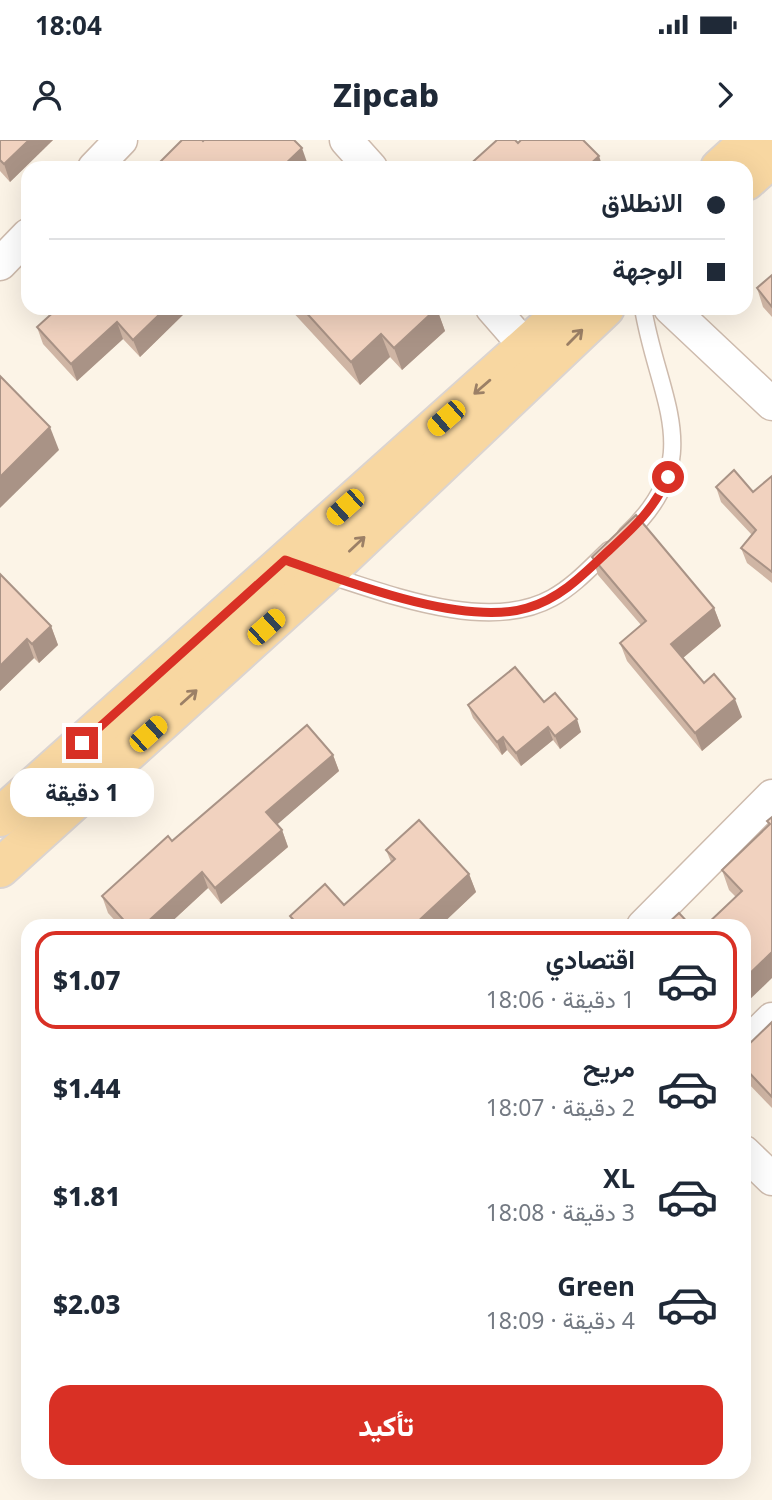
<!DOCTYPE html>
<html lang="ar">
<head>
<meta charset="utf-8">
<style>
  :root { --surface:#fff; --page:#f2f2f3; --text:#1f2937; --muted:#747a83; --line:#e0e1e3; --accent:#d93025 }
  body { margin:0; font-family:"Noto Sans",Vazirmatn,sans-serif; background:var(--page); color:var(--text); direction:rtl; height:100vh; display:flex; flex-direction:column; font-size:26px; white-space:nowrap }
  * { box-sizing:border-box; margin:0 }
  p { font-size:23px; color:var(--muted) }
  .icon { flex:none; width:38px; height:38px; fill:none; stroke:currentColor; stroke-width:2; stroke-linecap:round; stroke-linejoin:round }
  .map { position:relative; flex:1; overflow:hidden; direction:ltr }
  .side { position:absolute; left:21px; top:779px; width:730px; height:560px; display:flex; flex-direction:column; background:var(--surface); border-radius:21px; box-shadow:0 7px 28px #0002; direction:rtl }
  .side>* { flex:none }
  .hud { position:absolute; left:21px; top:21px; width:732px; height:154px; border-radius:21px; box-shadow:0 7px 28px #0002; direction:rtl; display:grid; align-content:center; height:154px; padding:0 28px; background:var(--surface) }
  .end { position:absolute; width:32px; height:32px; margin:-16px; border:9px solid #d93025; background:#fff; box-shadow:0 0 0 4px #fff }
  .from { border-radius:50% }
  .bubble { position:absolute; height:49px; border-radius:21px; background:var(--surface); box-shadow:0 7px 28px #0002; font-size:23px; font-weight:800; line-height:49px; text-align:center; direction:rtl }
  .car { position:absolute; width:21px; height:42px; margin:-21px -10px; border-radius:9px; box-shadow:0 0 5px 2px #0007; background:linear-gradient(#f5c518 24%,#345 0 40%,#f5c518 0 76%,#345 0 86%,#f5c518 0) }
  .hud b { display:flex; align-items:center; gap:24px; height:66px; font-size:26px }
  .hud b+b { border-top:2px solid var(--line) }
  .hud i { width:18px; height:18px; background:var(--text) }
  ul { padding:12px 0 0; list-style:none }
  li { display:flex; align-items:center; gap:21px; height:98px; margin:0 14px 10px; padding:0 14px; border:4px solid transparent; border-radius:21px }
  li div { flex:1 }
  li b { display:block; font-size:26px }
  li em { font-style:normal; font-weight:800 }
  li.on { border-color:var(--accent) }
  li>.icon { width:63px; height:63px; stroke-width:1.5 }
  .primary-button { display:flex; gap:14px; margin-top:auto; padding:14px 28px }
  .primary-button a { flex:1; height:80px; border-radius:21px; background:var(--accent); color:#fff; font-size:28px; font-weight:800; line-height:80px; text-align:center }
  .status { display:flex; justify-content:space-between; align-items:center; height:49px; padding:0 35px; background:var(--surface); direction:ltr }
  .status svg { height:19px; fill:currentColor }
  header { display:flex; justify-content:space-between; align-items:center; height:91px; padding:0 28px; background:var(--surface); font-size:32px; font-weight:800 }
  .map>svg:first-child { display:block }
</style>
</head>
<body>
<div class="status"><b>18:04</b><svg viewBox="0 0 49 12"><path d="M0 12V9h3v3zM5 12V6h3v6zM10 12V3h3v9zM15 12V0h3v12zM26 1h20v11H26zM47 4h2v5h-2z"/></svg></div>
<header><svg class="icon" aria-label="forward" viewBox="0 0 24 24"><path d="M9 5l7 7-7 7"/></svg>Zipcab<svg class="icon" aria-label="person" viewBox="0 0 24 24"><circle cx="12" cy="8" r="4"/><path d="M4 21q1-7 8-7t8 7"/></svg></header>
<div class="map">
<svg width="772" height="1360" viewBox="0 0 772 1360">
  <rect width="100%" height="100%" fill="#fcf4e7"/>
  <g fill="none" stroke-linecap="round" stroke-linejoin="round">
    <g stroke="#cebbad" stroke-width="19">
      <g id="service">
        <path d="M626 395C709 318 658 260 643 168"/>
        <path d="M328 435C391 455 489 493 552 458 574 446 591 427 609 410"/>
      </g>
    </g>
    <g stroke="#cebbad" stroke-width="35">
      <g id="minor">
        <path d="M346 0 371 28"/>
        <path d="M94 28 121 0"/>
        <path d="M0 124 28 95"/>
        <path d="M492 168 526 207 544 222"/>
        <path d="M670 168 772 264"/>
        <path d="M643 786 772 656"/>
        <path d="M744 907 772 879"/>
        <path d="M744 1012 772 1039"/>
      </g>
    </g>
    <g stroke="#dbd4d0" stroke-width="42">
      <g id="primary">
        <path d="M720 28 751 0"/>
        <path d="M746 41 772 18"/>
        <path d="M0 677 564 172"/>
        <path d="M0 728 325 434 605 168"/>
      </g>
    </g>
    <use href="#service" stroke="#fff" stroke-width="16"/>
    <use href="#minor" stroke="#fff" stroke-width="32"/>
    <use href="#primary" stroke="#f8d7a1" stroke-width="38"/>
  </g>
  <g fill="#cfb5a4">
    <path d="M0 0H53L10 42 0 31Z"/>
    <path d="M772 135V177L763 167 757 148Z"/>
    <path d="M190 168 140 217 123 199 77 241 43 204 37 187Z"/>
    <path d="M289 168H438L437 169 445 191 402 230 390 217 360 245Z"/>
    <path d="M772 336V443L747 423 741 408 752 395 721 362 716 347 753 352Z"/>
    <path d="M592 417 714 468 721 486 683 518 704 543 742 577 702 611 627 521 620 503 641 485 598 435Z"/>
    <path d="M0 434 51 486 58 505 39 523 34 518 0 551Z"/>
    <path d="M544 562 581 592 560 609 553 600 521 626 507 610 502 615 473 578 468 565Z"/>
    <path d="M333 615 339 631 277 684 282 690 288 707 221 764 208 748 167 786H120L108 773 102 756 172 701Z"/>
    <path d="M772 677V838L736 757 729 750 722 730 769 685 767 681Z"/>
    <path d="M386 710 469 734 476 752 440 786H293L290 776 344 765 391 722Z"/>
    <path d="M772 882V968L744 939V927Z"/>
  </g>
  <g fill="#a99386">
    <path d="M29 0H53L10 42 4 24Z"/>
    <path d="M302 8 308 25 305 28H281Z"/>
    <path d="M599 16 603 28H586Z"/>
    <path d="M166 168H190L140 217 133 200Z"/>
    <path d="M428 168H438L437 169 445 191 402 230 394 208Z"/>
    <path d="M117 182 123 199 77 241 71 224Z"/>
    <path d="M381 194 390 217 360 245 351 222Z"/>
    <path d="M50 287 59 310 0 368V337Z"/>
    <path d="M714 468 721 486 678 522 671 504Z"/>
    <path d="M51 486 58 505 39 523 32 504Z"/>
    <path d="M27 499 34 518 0 551V526Z"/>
    <path d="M735 559 742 577 702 611 695 593Z"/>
    <path d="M577 579 581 592 560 609 555 596Z"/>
    <path d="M548 587 553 600 521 626 516 613Z"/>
    <path d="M503 597 507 610 502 615 497 602Z"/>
    <path d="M333 615 339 631 272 689 266 672Z"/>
    <path d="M282 690 288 707 221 764 215 748Z"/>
    <path d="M202 732 208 748 167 786H143Z"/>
    <path d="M469 734 476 752 440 786H413Z"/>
    <path d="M772 812V838L744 865V839Z"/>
  </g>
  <g fill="#f1d2bf" stroke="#a99386" stroke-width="2">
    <path d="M0 0H29L4 24 0 20Z"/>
    <path d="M182 0H202L203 1 204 0H294L302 8 281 28H154Z"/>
    <path d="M497 0H515L518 3 521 0H583L599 16 586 28H466Z"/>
    <path d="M772 135V167L757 148Z"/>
    <path d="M58 168H166L133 200 117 182 71 224 37 187Z"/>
    <path d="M302 168H437L394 208 381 194 351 222Z"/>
    <path d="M0 236 50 287 0 337Z"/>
    <path d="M734 330 753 352 772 336V432L741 408 756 390 716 347Z"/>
    <path d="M636 375 714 468 671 504 704 543 714 534 735 559 695 593 620 503 646 481 592 417Z"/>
    <path d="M0 434 51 486 32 504 27 499 0 526Z"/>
    <path d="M515 527 544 562 555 553 577 579 555 596 548 587 516 613 503 597 497 602 468 565Z"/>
    <path d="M307 585 333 615 266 672 282 690 215 748 202 732 143 786H129L102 756 168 696 172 701Z"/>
    <path d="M772 677V812L744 839V786H705L742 751 722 730 770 684 767 681Z"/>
    <path d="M419 680 469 734 413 786H299L290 776 325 744 344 765 395 719 386 710Z"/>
    <path d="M679 773 691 786H665Z"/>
    <path d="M772 882V957L744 927V909Z"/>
  </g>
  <defs><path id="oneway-shaft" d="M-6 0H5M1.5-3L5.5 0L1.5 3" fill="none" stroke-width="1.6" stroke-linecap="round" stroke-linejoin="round" transform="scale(1.75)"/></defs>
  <g stroke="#9c8066">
    <use href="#oneway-shaft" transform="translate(575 197) rotate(-45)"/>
    <use href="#oneway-shaft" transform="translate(482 247) rotate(139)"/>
    <use href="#oneway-shaft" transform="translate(357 404) rotate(-43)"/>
    <use href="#oneway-shaft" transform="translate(189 557) rotate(-42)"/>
  </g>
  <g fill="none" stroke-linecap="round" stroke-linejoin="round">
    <path stroke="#d93025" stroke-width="9" d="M82 603 285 420C347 442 464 487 527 468 559 459 582 436 605 414 631 390 654 370 668 337"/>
  </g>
</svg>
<i class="end from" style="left:668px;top:337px"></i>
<i class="end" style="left:82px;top:603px"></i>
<div class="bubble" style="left:10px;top:628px;width:144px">1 دقيقة</div>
<i class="car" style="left:446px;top:278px;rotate:229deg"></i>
<i class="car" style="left:345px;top:367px;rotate:228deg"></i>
<i class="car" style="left:266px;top:487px;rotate:48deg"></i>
<i class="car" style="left:148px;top:594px;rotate:48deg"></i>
<div class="hud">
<b><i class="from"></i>الانطلاق</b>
<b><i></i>الوجهة</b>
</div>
<section class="side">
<ul>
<li class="on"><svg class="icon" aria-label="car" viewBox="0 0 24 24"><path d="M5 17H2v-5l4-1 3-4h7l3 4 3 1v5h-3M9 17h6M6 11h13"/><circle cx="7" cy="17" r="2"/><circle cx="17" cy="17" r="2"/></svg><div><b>اقتصادي</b><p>1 دقيقة · 18:06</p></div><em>$1.07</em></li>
<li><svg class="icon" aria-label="car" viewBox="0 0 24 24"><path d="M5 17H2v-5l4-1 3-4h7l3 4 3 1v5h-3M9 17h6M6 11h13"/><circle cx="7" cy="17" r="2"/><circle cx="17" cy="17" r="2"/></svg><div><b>مريح</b><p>2 دقيقة · 18:07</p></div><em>$1.44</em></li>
<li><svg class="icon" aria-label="car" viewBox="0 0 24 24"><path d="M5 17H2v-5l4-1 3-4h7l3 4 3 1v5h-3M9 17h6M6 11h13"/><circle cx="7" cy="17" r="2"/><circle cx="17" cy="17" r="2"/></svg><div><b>XL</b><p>3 دقيقة · 18:08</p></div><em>$1.81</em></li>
<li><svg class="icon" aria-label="car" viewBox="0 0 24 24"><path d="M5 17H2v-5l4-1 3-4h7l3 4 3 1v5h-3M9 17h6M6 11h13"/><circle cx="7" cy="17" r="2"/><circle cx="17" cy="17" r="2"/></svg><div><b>Green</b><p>4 دقيقة · 18:09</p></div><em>$2.03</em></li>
</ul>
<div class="primary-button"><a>تأكيد</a></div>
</section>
</div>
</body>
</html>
